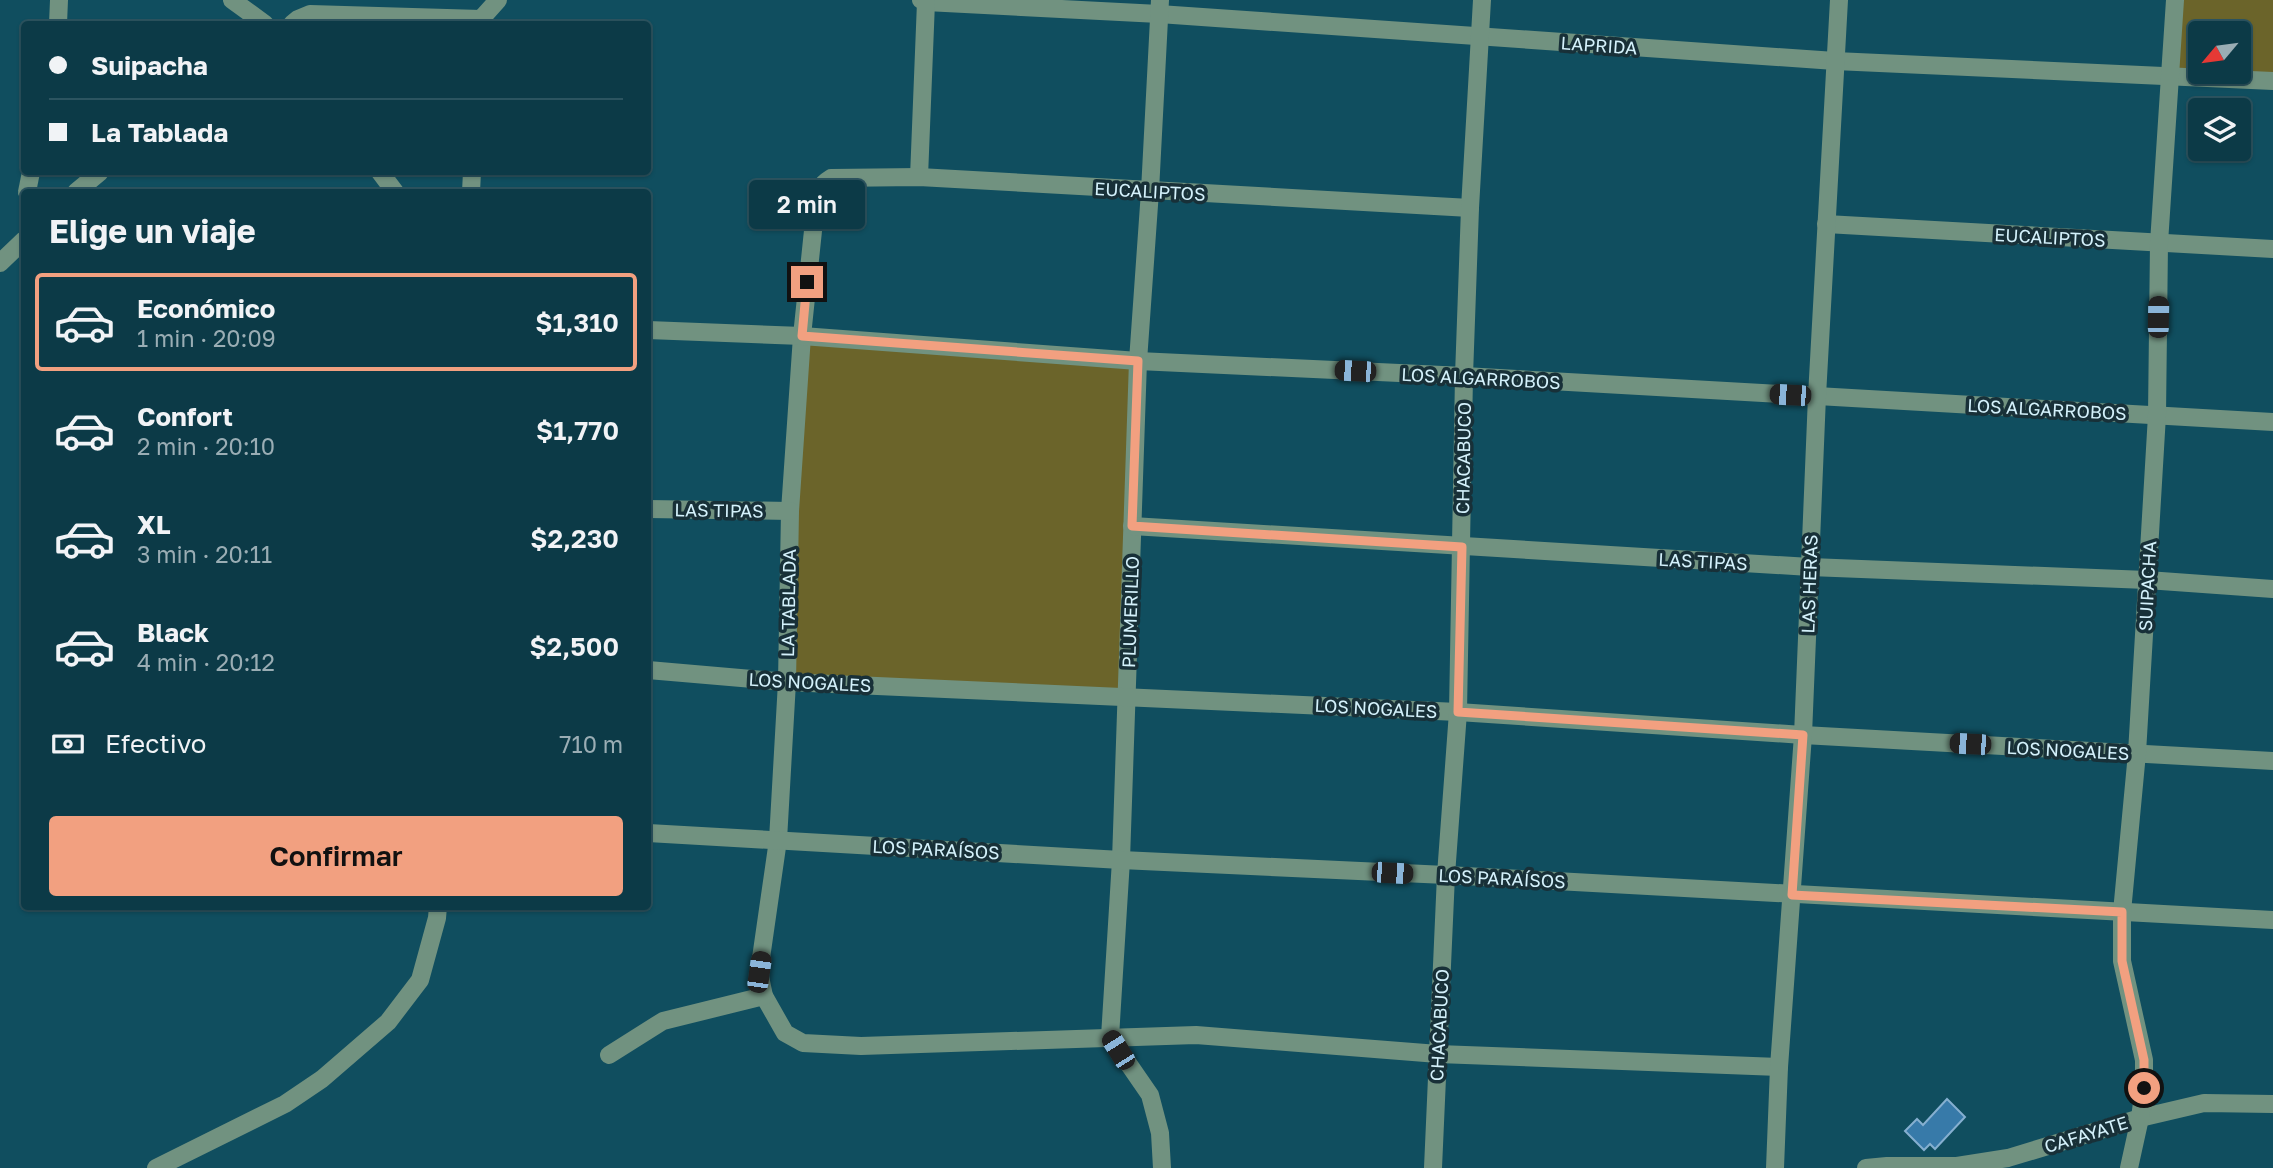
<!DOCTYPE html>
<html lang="es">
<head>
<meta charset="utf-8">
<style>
  :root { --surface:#0c3a47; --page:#1a4552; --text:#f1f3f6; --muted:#9aadb4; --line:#2c5460; --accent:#f2a080 }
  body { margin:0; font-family:"Golos Text",sans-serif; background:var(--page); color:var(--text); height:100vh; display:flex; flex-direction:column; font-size:26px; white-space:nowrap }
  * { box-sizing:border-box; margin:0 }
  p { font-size:23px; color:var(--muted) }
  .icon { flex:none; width:38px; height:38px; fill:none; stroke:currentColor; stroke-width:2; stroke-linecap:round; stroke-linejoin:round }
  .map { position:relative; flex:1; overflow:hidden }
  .details { position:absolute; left:21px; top:189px; width:630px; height:721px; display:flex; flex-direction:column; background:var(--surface); border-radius:7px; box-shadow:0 2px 5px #0004,0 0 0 2px var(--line) }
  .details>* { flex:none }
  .top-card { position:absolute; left:21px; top:21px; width:630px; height:154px; border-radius:7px; box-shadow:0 2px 5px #0004,0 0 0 2px var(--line); display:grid; align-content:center; height:154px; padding:0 28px; background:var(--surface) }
  .needle { width:46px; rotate:241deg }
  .buttons { position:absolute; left:2188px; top:21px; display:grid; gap:14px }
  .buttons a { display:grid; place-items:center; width:63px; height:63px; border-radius:7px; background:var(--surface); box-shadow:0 2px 5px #0004,0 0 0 2px var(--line); font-size:35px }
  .end { position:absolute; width:32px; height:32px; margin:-16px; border:9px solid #f2a080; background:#111; box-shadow:0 0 0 4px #111 }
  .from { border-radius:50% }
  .bubble { position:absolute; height:49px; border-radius:7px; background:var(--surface); box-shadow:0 2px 5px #0004,0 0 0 2px var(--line); font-size:23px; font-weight:600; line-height:49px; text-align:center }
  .car { position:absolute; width:21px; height:42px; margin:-21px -10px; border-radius:9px; box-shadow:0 0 5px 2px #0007; background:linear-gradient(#222 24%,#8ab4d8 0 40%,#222 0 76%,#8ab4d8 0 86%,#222 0) }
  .top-card b { display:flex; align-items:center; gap:24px; height:66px; font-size:26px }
  .top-card b+b { border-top:2px solid var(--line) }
  .top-card i { width:18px; height:18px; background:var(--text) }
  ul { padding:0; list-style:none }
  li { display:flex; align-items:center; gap:21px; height:98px; margin:0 14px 10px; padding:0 14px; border:4px solid transparent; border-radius:7px }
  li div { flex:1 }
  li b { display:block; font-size:26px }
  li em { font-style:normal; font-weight:600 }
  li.current { border-color:var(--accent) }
  li>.icon { width:63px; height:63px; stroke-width:1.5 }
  h2 { padding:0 28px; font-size:32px; line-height:84px }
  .pay { display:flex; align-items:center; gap:18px; height:77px; padding:0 28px; font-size:26px }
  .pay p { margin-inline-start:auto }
  .button { display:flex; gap:14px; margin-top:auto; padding:14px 28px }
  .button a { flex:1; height:80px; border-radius:7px; background:var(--accent); color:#111; font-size:28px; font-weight:600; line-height:80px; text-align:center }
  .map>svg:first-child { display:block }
</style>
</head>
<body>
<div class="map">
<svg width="2273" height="1168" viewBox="0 0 2273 1168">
  <rect width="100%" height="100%" fill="#104e5f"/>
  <g fill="#6b642a" fill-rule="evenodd">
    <path d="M2175 0H2273V81L2170 76ZM2200 33H2238V72H2200Z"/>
    <path d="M802 336 1138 361 1128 698 787 682Z"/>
  </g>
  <path fill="#377aa9" stroke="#85afd0" stroke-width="2" d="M1947 1099 1965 1117 1935 1149 1930 1144 1924 1150 1905 1131 1917 1119 1923 1125Z"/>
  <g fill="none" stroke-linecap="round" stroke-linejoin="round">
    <g stroke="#719280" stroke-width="18">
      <path d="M232 0 265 24"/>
      <path d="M921 0 926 2 1159 14 1835 61 2273 81"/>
      <path d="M1160 0 1150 191 1138 361 1121 860 1110 1037 1150 1095 1160 1133 1162 1168"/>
      <path d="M58 24 59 0"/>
      <path d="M292 24 298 19 310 14 481 19 498 0"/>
      <path d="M380 172 395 192"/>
      <path d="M919 177 926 2"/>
      <path d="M27 192 31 172"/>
      <path d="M76 192 100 172"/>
      <path d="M471 192 472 172"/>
      <path d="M1470 208 919 177 831 178C820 185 818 190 816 202L802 336 790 511 787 682 778 840 759 972 764 996 785 1033 803 1043 861 1046 1196 1035 1438 1054 1779 1067"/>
      <path d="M1826 224 2273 249"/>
      <path d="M0 263 24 240"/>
      <path d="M648 330 802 336 1138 361 1464 376 2273 422"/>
      <path d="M648 509 790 511"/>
      <path d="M1132 526 1810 567 2147 580 2273 589"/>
      <path d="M648 670 787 682 1458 712 1803 735 2273 761"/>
      <path d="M648 833 1121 860 1446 875 2273 920"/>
      <path d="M609 1055 663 1021 764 996"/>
      <path d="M156 1168 285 1104 322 1079 388 1022 420 980 437 918 438 906"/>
      <path d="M1433 1168 1446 875 1458 712 1464 376 1470 208 1482 0"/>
      <path d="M1775 1168 1779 1067 1803 735 1817 396 1839 0"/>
      <path d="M1866 1168 1887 1166H1957L2008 1158 2140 1118 2204 1103 2273 1104"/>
      <path d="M2129 1168 2140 1118 2144 1088V1060L2122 961V912L2137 753 2157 415 2159 243 2175 0"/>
    </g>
  </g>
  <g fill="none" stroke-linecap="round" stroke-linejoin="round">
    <path stroke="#f2a080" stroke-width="9" d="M807 282 802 336 1138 361 1132 526 1462 547 1458 712 1803 735 1792 895 2122 912V961L2144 1060V1088"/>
  </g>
  <g text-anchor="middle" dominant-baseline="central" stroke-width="7" stroke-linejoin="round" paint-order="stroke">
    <g font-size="18" fill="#d4f1fb" stroke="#183038">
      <text transform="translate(1599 45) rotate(4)">LAPRIDA</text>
      <text transform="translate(1150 191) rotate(3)">EUCALIPTOS</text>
      <text transform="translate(2050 237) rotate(3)">EUCALIPTOS</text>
      <text transform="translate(1481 378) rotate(3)">LOS ALGARROBOS</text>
      <text transform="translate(2047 409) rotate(3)">LOS ALGARROBOS</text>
      <text transform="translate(1463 458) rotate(-89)">CHACABUCO</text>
      <text transform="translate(719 510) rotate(1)">LAS TIPAS</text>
      <text transform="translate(1703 561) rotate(3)">LAS TIPAS</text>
      <text transform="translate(1809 584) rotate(-88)">LAS HERAS</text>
      <text transform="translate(2147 586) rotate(-87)">SUIPACHA</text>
      <text transform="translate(788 603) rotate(-89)">LA TABLADA</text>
      <text transform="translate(1130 612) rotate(-88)">PLUMERILLO</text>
      <text transform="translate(810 682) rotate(3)">LOS NOGALES</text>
      <text transform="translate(1376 708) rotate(3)">LOS NOGALES</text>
      <text transform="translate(2068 750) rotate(3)">LOS NOGALES</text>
      <text transform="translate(936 849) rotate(3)">LOS PARAÍSOS</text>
      <text transform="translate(1502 878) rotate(3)">LOS PARAÍSOS</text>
      <text transform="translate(1439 1025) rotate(-87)">CHACABUCO</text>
      <text transform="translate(2086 1134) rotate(-17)">CAFAYATE</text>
    </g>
  </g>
</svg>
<div class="buttons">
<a><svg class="needle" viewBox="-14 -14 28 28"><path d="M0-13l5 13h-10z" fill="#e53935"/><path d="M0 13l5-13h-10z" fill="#9aadb4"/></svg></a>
<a><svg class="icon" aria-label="layers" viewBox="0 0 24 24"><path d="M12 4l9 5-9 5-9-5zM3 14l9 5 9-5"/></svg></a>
</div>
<i class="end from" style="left:2144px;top:1088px"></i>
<i class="end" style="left:807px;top:282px"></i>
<div class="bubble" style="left:749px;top:180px;width:116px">2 min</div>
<i class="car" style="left:2158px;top:317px;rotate:1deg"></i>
<i class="car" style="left:1355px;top:371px;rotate:273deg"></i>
<i class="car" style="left:1790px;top:395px;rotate:273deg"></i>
<i class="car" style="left:1970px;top:744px;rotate:273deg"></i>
<i class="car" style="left:1392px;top:873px;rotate:93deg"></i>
<i class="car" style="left:759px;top:972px;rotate:8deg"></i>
<i class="car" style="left:1118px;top:1050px;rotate:328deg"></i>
<div class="top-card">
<b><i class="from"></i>Suipacha</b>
<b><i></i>La Tablada</b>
</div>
<section class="details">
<h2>Elige un viaje</h2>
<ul>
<li class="current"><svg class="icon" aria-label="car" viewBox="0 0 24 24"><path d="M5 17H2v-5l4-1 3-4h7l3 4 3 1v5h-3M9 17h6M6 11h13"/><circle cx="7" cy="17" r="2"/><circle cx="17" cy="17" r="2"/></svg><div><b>Económico</b><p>1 min · 20:09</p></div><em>$1,310</em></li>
<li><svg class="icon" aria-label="car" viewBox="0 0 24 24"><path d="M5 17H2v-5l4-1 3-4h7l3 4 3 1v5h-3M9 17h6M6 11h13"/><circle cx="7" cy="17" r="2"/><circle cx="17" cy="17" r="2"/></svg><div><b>Confort</b><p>2 min · 20:10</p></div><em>$1,770</em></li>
<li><svg class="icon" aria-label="car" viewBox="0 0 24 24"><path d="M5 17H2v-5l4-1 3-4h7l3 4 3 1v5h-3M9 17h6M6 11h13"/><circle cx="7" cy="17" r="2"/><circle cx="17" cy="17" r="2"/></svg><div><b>XL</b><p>3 min · 20:11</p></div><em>$2,230</em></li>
<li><svg class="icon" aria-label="car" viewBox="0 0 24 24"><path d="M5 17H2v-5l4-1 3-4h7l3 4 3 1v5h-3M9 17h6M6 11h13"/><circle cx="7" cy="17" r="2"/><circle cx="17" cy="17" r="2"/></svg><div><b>Black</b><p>4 min · 20:12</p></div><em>$2,500</em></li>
</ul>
<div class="pay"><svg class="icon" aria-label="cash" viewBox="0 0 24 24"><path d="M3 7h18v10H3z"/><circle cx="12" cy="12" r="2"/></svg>Efectivo<p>710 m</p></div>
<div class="button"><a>Confirmar</a></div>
</section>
</div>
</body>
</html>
